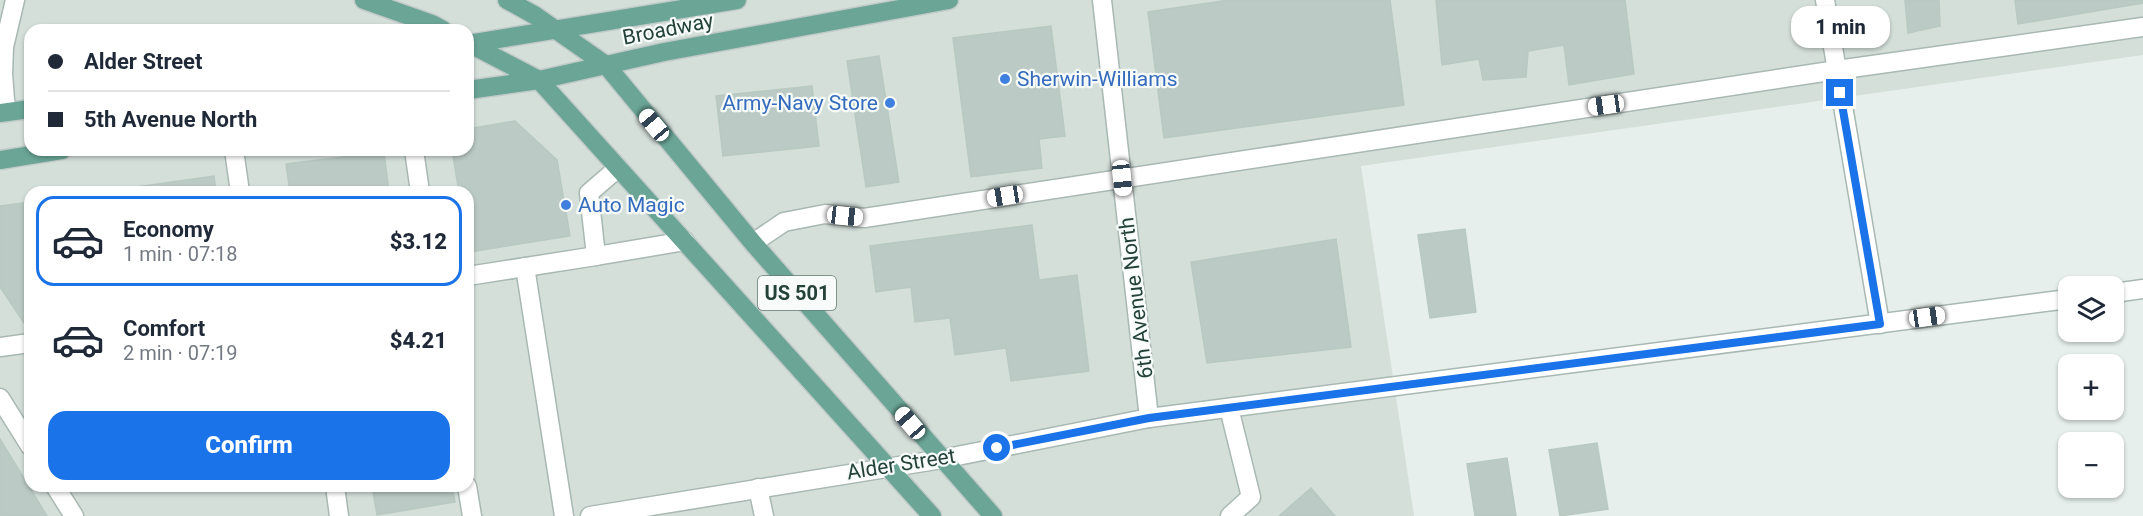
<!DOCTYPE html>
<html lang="en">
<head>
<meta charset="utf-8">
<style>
  :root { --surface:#fff; --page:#f6f6f7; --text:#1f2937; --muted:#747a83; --line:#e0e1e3; --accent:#1a73e8 }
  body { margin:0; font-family:Roboto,sans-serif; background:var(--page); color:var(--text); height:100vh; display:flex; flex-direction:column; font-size:22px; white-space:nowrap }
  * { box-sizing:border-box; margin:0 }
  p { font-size:20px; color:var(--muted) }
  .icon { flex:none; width:33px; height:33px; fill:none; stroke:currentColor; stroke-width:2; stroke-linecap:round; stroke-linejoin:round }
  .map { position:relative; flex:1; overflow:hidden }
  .details { position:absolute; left:24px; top:186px; width:450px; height:306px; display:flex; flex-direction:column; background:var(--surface); border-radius:18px; box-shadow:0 2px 4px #0004 }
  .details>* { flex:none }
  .top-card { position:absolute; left:24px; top:24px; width:450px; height:132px; border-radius:18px; box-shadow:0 2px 4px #0004; display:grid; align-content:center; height:132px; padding:0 24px; background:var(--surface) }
  .fabs { position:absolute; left:2058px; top:276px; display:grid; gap:12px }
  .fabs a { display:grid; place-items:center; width:66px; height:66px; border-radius:12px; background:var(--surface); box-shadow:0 2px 4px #0004; font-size:30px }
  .end { position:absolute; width:27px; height:27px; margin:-14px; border:8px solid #1a73e8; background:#fff; box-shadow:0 0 0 3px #fff }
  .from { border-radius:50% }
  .bubble { position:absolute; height:42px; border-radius:18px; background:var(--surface); box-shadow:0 2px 4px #0004; font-size:20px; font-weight:800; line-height:42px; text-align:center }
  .car { position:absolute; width:18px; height:36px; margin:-18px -9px; border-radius:8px; box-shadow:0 0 4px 2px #0007; background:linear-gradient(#fff 24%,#345 0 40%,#fff 0 76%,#345 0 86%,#fff 0) }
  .top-card b { display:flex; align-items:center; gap:21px; height:57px; font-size:22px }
  .top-card b+b { border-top:2px solid var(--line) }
  .top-card i { width:15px; height:15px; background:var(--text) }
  ul { padding:10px 0 0; list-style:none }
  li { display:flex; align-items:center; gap:18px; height:90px; margin:0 12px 9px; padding:0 12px; border:3px solid transparent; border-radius:18px }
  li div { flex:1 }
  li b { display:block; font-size:22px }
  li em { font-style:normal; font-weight:800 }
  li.active { border-color:var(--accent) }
  li>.icon { width:54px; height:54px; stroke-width:1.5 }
  .cta { display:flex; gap:12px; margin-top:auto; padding:12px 24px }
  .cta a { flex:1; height:69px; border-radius:18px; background:var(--accent); color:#fff; font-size:24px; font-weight:800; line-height:69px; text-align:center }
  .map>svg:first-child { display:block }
</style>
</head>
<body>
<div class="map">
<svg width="2143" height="516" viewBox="0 0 2143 516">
  <rect width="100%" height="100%" fill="#e6efeb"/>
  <path fill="#d4dfda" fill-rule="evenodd" d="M0 0H2143V55L1361 166 1414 516H0ZM30 30H468V150H30ZM30 192H468V486H30Z"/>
  <g fill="#bbcac4" stroke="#b8c9c2" stroke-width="1.5">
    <path d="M1229 0H1390L1404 105 1164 138 1148 12Z"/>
    <path d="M1436 0H1625L1634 74 1569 85 1564 45 1528 51 1526 77 1483 80 1479 59 1442 65Z"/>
    <path d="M1905 0H1939L1940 26 1908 33Z"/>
    <path d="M2015 0H2143V3L2018 24Z"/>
    <path d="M1051 26 1065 136 1039 139 1042 168 971 177 953 38Z"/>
    <path d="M879 56 899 182 866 187 847 61Z"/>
    <path d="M812 86 819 146 723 156 716 96Z"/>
    <path d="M515 121 557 160 570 236 469 252 468 192H459L452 150H468V129Z"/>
    <path d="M384 152 389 192H290L286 164Z"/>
    <path d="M214 176 216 192H100Z"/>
    <path d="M30 202V332L0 287V206Z"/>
    <path d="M1032 225 1039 280 1077 275 1089 371 1011 381 1006 348 955 355 950 318 915 322 911 287 876 292 870 246Z"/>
    <path d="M1465 229 1476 312 1430 318 1418 235Z"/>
    <path d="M1336 239 1351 347 1207 363 1191 262Z"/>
    <path d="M0 439 47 516H0Z"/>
    <path d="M1597 443 1608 509 1560 516 1549 450Z"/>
    <path d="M1507 458 1516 516H1475L1467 464Z"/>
    <path d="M372 486H452L455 502 377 515Z"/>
    <path d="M1311 488 1335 516H1279Z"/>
  </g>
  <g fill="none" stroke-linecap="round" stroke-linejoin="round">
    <g stroke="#a8b8b2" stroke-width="21">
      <g id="minor">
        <path d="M1102 0 1149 418"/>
        <path d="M1825 0 1880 324"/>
        <path d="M6 112 3 74 4 47 15 0"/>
        <path d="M234 150 240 192"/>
        <path d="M414 150 420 192"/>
        <path d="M618 168 589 193 596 256 685 241"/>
        <path d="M753 243 784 222 825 214 864 218 1837 70 2143 27"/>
        <path d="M525 267 564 516"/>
        <path d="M468 276 596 256"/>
        <path d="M2114 293 2143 289"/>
        <path d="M0 347 30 343"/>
        <path d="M0 398 30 446"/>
        <path d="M1229 408 1251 497 1230 516"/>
        <path d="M55 486 74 516"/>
        <path d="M335 486 339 516"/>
        <path d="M467 486 472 516"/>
        <path d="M758 488 764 516"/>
        <path d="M590 516 942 459 1149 418 2068 299"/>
      </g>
    </g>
    <g stroke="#c2cac8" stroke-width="21">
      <g id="major">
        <path d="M364 0 432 24 443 30"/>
        <path d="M507 0 536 16 606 65 753 243 993 516"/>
        <path d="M468 43 539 80 932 516"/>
        <path d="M468 44 737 0"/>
        <path d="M468 90 539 80 664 52 949 0"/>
        <path d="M0 113 30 109"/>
        <path d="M0 160 62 150"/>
      </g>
    </g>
    <use href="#minor" stroke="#fff" stroke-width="18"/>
    <use href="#major" stroke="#6aa596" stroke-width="18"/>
  </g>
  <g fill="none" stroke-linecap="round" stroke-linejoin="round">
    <path stroke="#1a73e8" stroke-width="8" d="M997 448 1149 418 1880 324 1840 93"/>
  </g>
  <g fill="#3f7fe0" stroke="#f7fbf9" stroke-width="2">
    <circle cx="1005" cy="79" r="6"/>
    <circle cx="890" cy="103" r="6"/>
    <circle cx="566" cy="205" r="6"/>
  </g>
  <g text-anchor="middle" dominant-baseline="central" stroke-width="4.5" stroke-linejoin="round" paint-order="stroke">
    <rect fill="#f7fbf9" stroke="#637a73" stroke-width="1.5" x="758" y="276" width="78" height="34" rx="4.5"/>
    <g font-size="20" font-weight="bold" fill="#24423a">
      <text x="797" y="293">US 501</text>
    </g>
    <g font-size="21" fill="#24423a" stroke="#f7fbf9">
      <text transform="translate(668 29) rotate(-11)">Broadway</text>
      <text transform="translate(1136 298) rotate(-97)">6th Avenue North</text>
      <text transform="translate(901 464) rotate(-9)">Alder Street</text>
    </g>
    <g font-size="21" fill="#366cbe" stroke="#f7fbf9" text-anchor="start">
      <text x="1017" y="79">Sherwin-Williams</text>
      <text x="878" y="103" text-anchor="end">Army-Navy Store</text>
      <text x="578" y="205">Auto Magic</text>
    </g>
  </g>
</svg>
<div class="fabs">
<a><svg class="icon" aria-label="layers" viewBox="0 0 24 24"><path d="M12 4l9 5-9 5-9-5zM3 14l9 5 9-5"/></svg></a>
<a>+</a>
<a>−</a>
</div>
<i class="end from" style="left:997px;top:448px"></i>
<i class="end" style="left:1840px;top:93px"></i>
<div class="bubble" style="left:1791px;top:6px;width:99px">1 min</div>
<i class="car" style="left:1606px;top:105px;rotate:262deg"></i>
<i class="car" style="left:654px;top:125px;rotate:320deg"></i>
<i class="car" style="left:1122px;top:178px;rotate:174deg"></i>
<i class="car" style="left:1005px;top:196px;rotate:261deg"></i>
<i class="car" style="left:845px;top:216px;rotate:96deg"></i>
<i class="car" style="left:1927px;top:317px;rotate:82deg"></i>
<i class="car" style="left:910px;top:423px;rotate:319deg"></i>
<div class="top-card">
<b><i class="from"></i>Alder Street</b>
<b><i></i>5th Avenue North</b>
</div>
<section class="details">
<ul>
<li class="active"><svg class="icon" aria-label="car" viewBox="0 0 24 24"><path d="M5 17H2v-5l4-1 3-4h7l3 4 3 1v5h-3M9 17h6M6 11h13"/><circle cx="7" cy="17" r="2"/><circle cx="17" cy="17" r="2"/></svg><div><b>Economy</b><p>1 min · 07:18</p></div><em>$3.12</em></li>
<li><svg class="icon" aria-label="car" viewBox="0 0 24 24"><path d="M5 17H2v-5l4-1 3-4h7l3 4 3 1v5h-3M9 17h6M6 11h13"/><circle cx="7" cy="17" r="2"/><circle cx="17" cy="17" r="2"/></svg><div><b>Comfort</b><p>2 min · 07:19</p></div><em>$4.21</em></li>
</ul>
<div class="cta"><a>Confirm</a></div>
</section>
</div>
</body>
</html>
